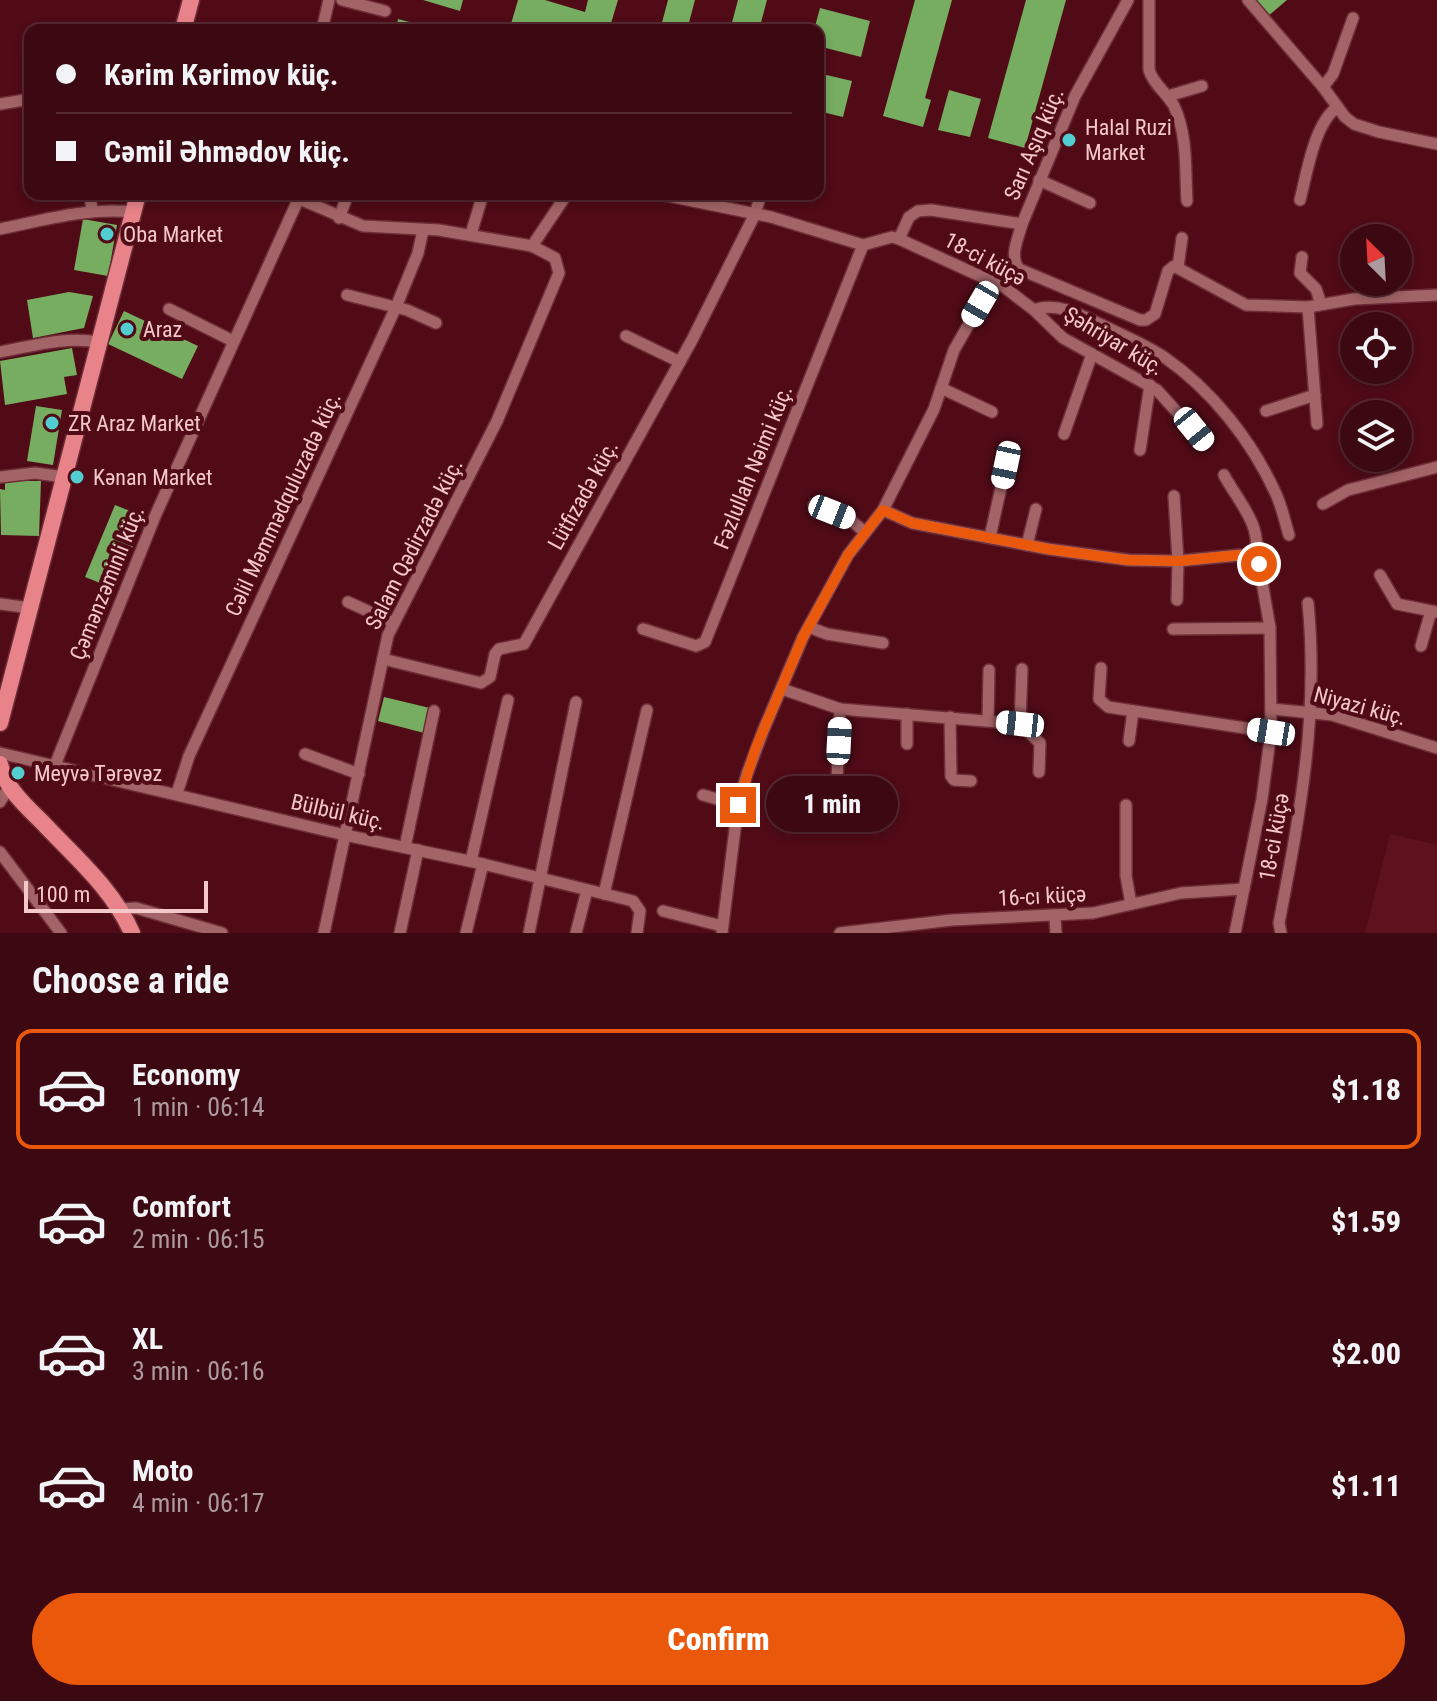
<!DOCTYPE html>
<html lang="en">
<head>
<meta charset="utf-8">
<style>
  :root { --surface:#3c0811; --page:#47161f; --text:#f1f3f6; --muted:#ac9a9f; --line:#552931; --accent:#ea580c }
  body { margin:0; font-family:"Roboto Condensed",sans-serif; background:var(--page); color:var(--text); height:100vh; display:flex; flex-direction:column; font-size:30px; white-space:nowrap }
  * { box-sizing:border-box; margin:0 }
  p { font-size:26px; color:var(--muted) }
  .icon { flex:none; width:44px; height:44px; fill:none; stroke:currentColor; stroke-width:2; stroke-linecap:round; stroke-linejoin:round }
  .map { position:relative; height:933px; overflow:hidden }
  .sheet { display:flex; flex-direction:column; background:var(--surface); flex:1 }
  .sheet>* { flex:none }
  .guide { position:absolute; left:24px; top:24px; width:800px; height:176px; border-radius:16px; box-shadow:0 4px 12px #0003,0 0 0 2px var(--line); display:grid; align-content:center; height:176px; padding:0 32px; background:var(--surface) }
  .needle { width:52px; rotate:336deg }
  .fabs { position:absolute; left:1340px; top:224px; display:grid; gap:16px }
  .fabs a { display:grid; place-items:center; width:72px; height:72px; border-radius:50%; background:var(--surface); box-shadow:0 4px 12px #0003,0 0 0 2px var(--line); font-size:40px }
  .scale { position:absolute; left:24px; bottom:20px; width:184px; box-sizing:border-box; padding-left:8px; border:4px solid #f4c8c9; border-top:0; font-size:22px; line-height:28px; white-space:nowrap; color:#f4c8c9; -webkit-text-stroke:6px #500b17; paint-order:stroke }
  .end { position:absolute; width:36px; height:36px; margin:-18px; border:10px solid #ea580c; background:#fff; box-shadow:0 0 0 4px #fff }
  .from { border-radius:50% }
  .bubble { position:absolute; height:56px; border-radius:28px; background:var(--surface); box-shadow:0 4px 12px #0003,0 0 0 2px var(--line); font-size:26px; font-weight:800; line-height:56px; text-align:center }
  .car { position:absolute; width:24px; height:48px; margin:-24px -12px; border-radius:10px; box-shadow:0 0 6px 2px #0007; background:linear-gradient(#fff 24%,#345 0 40%,#fff 0 76%,#345 0 86%,#fff 0) }
  .guide b { display:flex; align-items:center; gap:28px; height:76px; font-size:30px }
  .guide b+b { border-top:2px solid var(--line) }
  .guide i { width:20px; height:20px; background:var(--text) }
  ul { padding:0; list-style:none }
  li { display:flex; align-items:center; gap:24px; height:120px; margin:0 16px 12px; padding:0 16px; border:4px solid transparent; border-radius:16px }
  li div { flex:1 }
  li b { display:block; font-size:30px }
  li em { font-style:normal; font-weight:800 }
  li.active { border-color:var(--accent) }
  li>.icon { width:72px; height:72px; stroke-width:1.5 }
  h2 { padding:0 32px; font-size:36px; line-height:96px }
  .button { display:flex; gap:16px; margin-top:auto; padding:16px 32px }
  .button a { flex:1; height:92px; border-radius:48px; background:var(--accent); color:#fff; font-size:32px; font-weight:800; line-height:92px; text-align:center }
  .map>svg:first-child { display:block }
</style>
</head>
<body>
<div class="map">
<svg width="1437" height="933" viewBox="0 0 1437 933">
  <rect width="100%" height="100%" fill="#500b17"/>
  <path fill="#5e121e" d="M1390 834 1437 845V933H1365Z"/>
  <g fill="#76ad61">
    <path d="M423 0H463L460 11Z"/>
    <path d="M518 0H545L585 12 588 0H618L609 30H534L511 24Z"/>
    <path d="M668 0H695L687 30H660Z"/>
    <path d="M738 0H767L759 30H730Z"/>
    <path d="M915 0H952L925 98 931 100 923 127 883 116Z"/>
    <path d="M1026 0H1066L1025 148 988 138Z"/>
    <path d="M1253 0H1287L1267 17Z"/>
    <path d="M820 8 870 21 861 57 818 46V30H814Z"/>
    <path d="M398 19 436 29V30H396Z"/>
    <path d="M818 73 852 81 843 117 818 111Z"/>
    <path d="M949 90 981 99 970 137 938 130Z"/>
    <path d="M83 219 117 225 108 276 74 270Z"/>
    <path d="M69 292 93 296 84 328 33 338 27 300Z"/>
    <path d="M124 311 198 346 182 379 108 344Z"/>
    <path d="M72 348 77 375 64 377 67 394 5 405 0 361Z"/>
    <path d="M36 406 62 410 53 465 27 461Z"/>
    <path d="M5 481H41L39 536 1 535 0 489 5 490Z"/>
    <path d="M115 505 145 517 115 589 85 577Z"/>
    <path d="M384 697 430 708 424 733 378 721Z"/>
  </g>
  <g fill="none" stroke-linecap="round" stroke-linejoin="round">
    <g stroke="#6e2d37" stroke-width="14">
      <g id="street">
        <path d="M342 0 385 11"/>
        <path d="M1149 0V70C1153 84 1167 93 1174 106 1188 136 1185 170 1187 201"/>
        <path d="M1248 0 1323 87 1345 117 1354 124 1379 132 1437 144"/>
        <path d="M322 30 329 0"/>
        <path d="M1323 87 1333 74 1353 18"/>
        <path d="M1168 96 1202 86"/>
        <path d="M0 104 30 99"/>
        <path d="M1039 180 1090 203"/>
        <path d="M90 194 92 211"/>
        <path d="M288 194 363 226 439 230 532 246 567 194"/>
        <path d="M659 194 771 217 863 245 892 237 899 239 1004 287 1034 310C1057 301 1083 316 1104 326 1124 336 1146 345 1164 357 1212 390 1252 441 1276 494 1282 507 1285 522 1289 535"/>
        <path d="M1300 200C1307 173 1314 125 1336 108"/>
        <path d="M339 218 348 194"/>
        <path d="M1022 224C1018 239 1009 256 1019 269L1140 320H1146L1155 314 1168 271 1174 266 1246 305 1308 307 1354 299 1437 295"/>
        <path d="M0 229C44 220 89 207 133 212"/>
        <path d="M471 234 483 194"/>
        <path d="M899 239 909 217 918 211 931 210 1022 224 1075 96 1128 0"/>
        <path d="M1302 257 1300 273 1316 289 1321 304"/>
        <path d="M1178 267 1182 238"/>
        <path d="M347 295 407 310 436 323"/>
        <path d="M1308 307 1317 424"/>
        <path d="M169 309 233 341"/>
        <path d="M1034 310 1063 338 1157 390 1204 442"/>
        <path d="M626 336 680 362"/>
        <path d="M0 352C33 346 65 336 98 342"/>
        <path d="M941 388 992 412"/>
        <path d="M1266 411 1315 395"/>
        <path d="M1064 434 1092 354"/>
        <path d="M1140 450 1150 385"/>
        <path d="M1224 475C1237 500 1265 528 1254 558"/>
        <path d="M0 477 35 473 64 477"/>
        <path d="M1174 496 1178 561 1177 600"/>
        <path d="M1323 504 1348 490 1437 467"/>
        <path d="M814 505 849 519 865 532"/>
        <path d="M883 510 912 523 1048 549 1128 560 1178 561 1240 555 1254 558 1259 564 1270 628 1271 732 1262 799 1235 933"/>
        <path d="M990 537 1006 465"/>
        <path d="M1027 545 1036 509"/>
        <path d="M1380 575 1397 604 1437 612"/>
        <path d="M348 602 394 623"/>
        <path d="M0 604 31 608"/>
        <path d="M809 627 827 634 883 643"/>
        <path d="M643 629 696 646 705 642 863 245"/>
        <path d="M1173 629 1270 628"/>
        <path d="M1421 646 1431 611"/>
        <path d="M383 659 481 683 490 677 495 654 499 649 524 644 692 340 755 214 761 194"/>
        <path d="M1101 668 1099 699 1108 707 1271 732"/>
        <path d="M782 689 840 709 1020 724 1040 743 1039 772"/>
        <path d="M1272 709 1332 715 1437 748"/>
        <path d="M950 717 951 776 954 780 971 781"/>
        <path d="M988 720 989 670"/>
        <path d="M1020 724 1022 669"/>
        <path d="M1129 741 1133 711"/>
        <path d="M907 744V714"/>
        <path d="M0 753 345 835 483 864 633 901 640 911 637 933"/>
        <path d="M305 754 359 774"/>
        <path d="M55 765 156 514 298 200"/>
        <path d="M177 793 189 756 396 307 418 253 423 230"/>
        <path d="M703 795 738 805"/>
        <path d="M0 802 9 787"/>
        <path d="M836 805 840 709"/>
        <path d="M1126 805V876L1131 904"/>
        <path d="M405 847 434 711"/>
        <path d="M0 852 61 933"/>
        <path d="M471 861 508 700"/>
        <path d="M604 894 647 710"/>
        <path d="M121 909 136 908 222 933"/>
        <path d="M663 911 722 926"/>
        <path d="M1055 917 1056 933"/>
        <path d="M324 933 388 635 497 421 559 273 555 258 532 246"/>
        <path d="M400 933 418 850"/>
        <path d="M466 933 483 864"/>
        <path d="M529 933 576 702"/>
        <path d="M576 933 587 890"/>
        <path d="M722 933 738 805 747 774 763 731 803 637 848 555 883 510 934 409 954 350 993 282"/>
        <path d="M840 933 952 920 1093 913 1181 893 1244 889"/>
        <path d="M1281 933 1279 923C1300 813 1319 716 1308 603"/>
      </g>
    </g>
    <g stroke="#6e2d37" stroke-width="19">
      <g id="secondary">
        <path d="M183 30 191 0"/>
        <path d="M0 723 138 194"/>
        <path d="M0 764C6 789 25 805 43 823 75 857 113 889 132 933"/>
      </g>
    </g>
    <use href="#street" stroke="#a36467" stroke-width="11"/>
    <use href="#secondary" stroke="#e88489" stroke-width="16"/>
  </g>
  <g fill="none" stroke-linecap="round" stroke-linejoin="round">
    <path stroke="#ea580c" stroke-width="10" d="M738 805 755 750 803 637 848 555 883 510 912 523 1048 549 1128 560 1178 561 1240 555 1254 558 1259 564"/>
  </g>
  <g fill="#52cdd0" stroke="#500b17" stroke-width="3">
    <circle cx="1069" cy="140" r="8"/>
    <circle cx="107" cy="234" r="8"/>
    <circle cx="127" cy="329" r="8"/>
    <circle cx="52" cy="423" r="8"/>
    <circle cx="77" cy="477" r="8"/>
    <circle cx="18" cy="773" r="8"/>
  </g>
  <g text-anchor="middle" dominant-baseline="central" stroke-width="8" stroke-linejoin="round" paint-order="stroke">
    <g font-size="22" fill="#f4c8c9" stroke="#500b17" text-anchor="start">
      <text x="1085" y="127">Halal Ruzi<tspan x="1085" dy="25">Market</tspan></text>
      <text x="123" y="234">Oba Market</text>
      <text x="143" y="329">Araz</text>
      <text x="68" y="423">ZR Araz Market</text>
      <text x="93" y="477">Kənan Market</text>
      <text x="34" y="773">Meyvə Tərəvəz</text>
    </g>
    <g font-size="22" fill="#f4c8c9" stroke="#500b17">
      <text transform="translate(1034 144) rotate(-67)">Sarı Aşıq küç.</text>
      <text transform="translate(985 259) rotate(28)">18-ci küçə</text>
      <text transform="translate(1114 341) rotate(31)">Şəhriyar küç.</text>
      <text transform="translate(753 467) rotate(-68)">Fəzlullah Nəimi küç.</text>
      <text transform="translate(583 495) rotate(-61)">Lütfizadə küç.</text>
      <text transform="translate(283 504) rotate(-65)">Cəlil Məmmədquluzadə küç.</text>
      <text transform="translate(414 544) rotate(-63)">Salam Qədirzadə küç.</text>
      <text transform="translate(107 583) rotate(-68)">Çəmənzəminli küç.</text>
      <text transform="translate(1360 706) rotate(15)">Niyazi küç.</text>
      <text transform="translate(338 812) rotate(13)">Bülbül küç.</text>
      <text transform="translate(1274 837) rotate(-80)">18-ci küçə</text>
      <text transform="translate(1042 896) rotate(-3)">16-cı küçə</text>
    </g>
  </g>
</svg>
<div class="fabs">
<a><svg class="needle" viewBox="-14 -14 28 28"><path d="M0-13l5 13h-10z" fill="#e53935"/><path d="M0 13l5-13h-10z" fill="#ac9a9f"/></svg></a>
<a><svg class="icon" aria-label="locate" viewBox="0 0 24 24"><circle cx="12" cy="12" r="6"/><path d="M12 2v4M12 18v4M2 12h4M18 12h4"/></svg></a>
<a><svg class="icon" aria-label="layers" viewBox="0 0 24 24"><path d="M12 4l9 5-9 5-9-5zM3 14l9 5 9-5"/></svg></a>
</div>
<div class="scale">100 m</div>
<i class="end from" style="left:1259px;top:564px"></i>
<i class="end" style="left:738px;top:805px"></i>
<div class="bubble" style="left:766px;top:776px;width:132px">1 min</div>
<i class="car" style="left:980px;top:304px;rotate:210deg"></i>
<i class="car" style="left:1194px;top:429px;rotate:141deg"></i>
<i class="car" style="left:1006px;top:465px;rotate:192deg"></i>
<i class="car" style="left:832px;top:512px;rotate:112deg"></i>
<i class="car" style="left:1020px;top:724px;rotate:276deg"></i>
<i class="car" style="left:1271px;top:732px;rotate:279deg"></i>
<i class="car" style="left:839px;top:741px;rotate:3deg"></i>
<div class="guide">
<b><i class="from"></i>Kərim Kərimov küç.</b>
<b><i></i>Cəmil Əhmədov küç.</b>
</div>
</div>
<section class="sheet">
<h2>Choose a ride</h2>
<ul>
<li class="active"><svg class="icon" aria-label="car" viewBox="0 0 24 24"><path d="M5 17H2v-5l4-1 3-4h7l3 4 3 1v5h-3M9 17h6M6 11h13"/><circle cx="7" cy="17" r="2"/><circle cx="17" cy="17" r="2"/></svg><div><b>Economy</b><p>1 min · 06:14</p></div><em>$1.18</em></li>
<li><svg class="icon" aria-label="car" viewBox="0 0 24 24"><path d="M5 17H2v-5l4-1 3-4h7l3 4 3 1v5h-3M9 17h6M6 11h13"/><circle cx="7" cy="17" r="2"/><circle cx="17" cy="17" r="2"/></svg><div><b>Comfort</b><p>2 min · 06:15</p></div><em>$1.59</em></li>
<li><svg class="icon" aria-label="car" viewBox="0 0 24 24"><path d="M5 17H2v-5l4-1 3-4h7l3 4 3 1v5h-3M9 17h6M6 11h13"/><circle cx="7" cy="17" r="2"/><circle cx="17" cy="17" r="2"/></svg><div><b>XL</b><p>3 min · 06:16</p></div><em>$2.00</em></li>
<li><svg class="icon" aria-label="car" viewBox="0 0 24 24"><path d="M5 17H2v-5l4-1 3-4h7l3 4 3 1v5h-3M9 17h6M6 11h13"/><circle cx="7" cy="17" r="2"/><circle cx="17" cy="17" r="2"/></svg><div><b>Moto</b><p>4 min · 06:17</p></div><em>$1.11</em></li>
</ul>
<div class="button"><a>Confirm</a></div>
</section>
</body>
</html>
